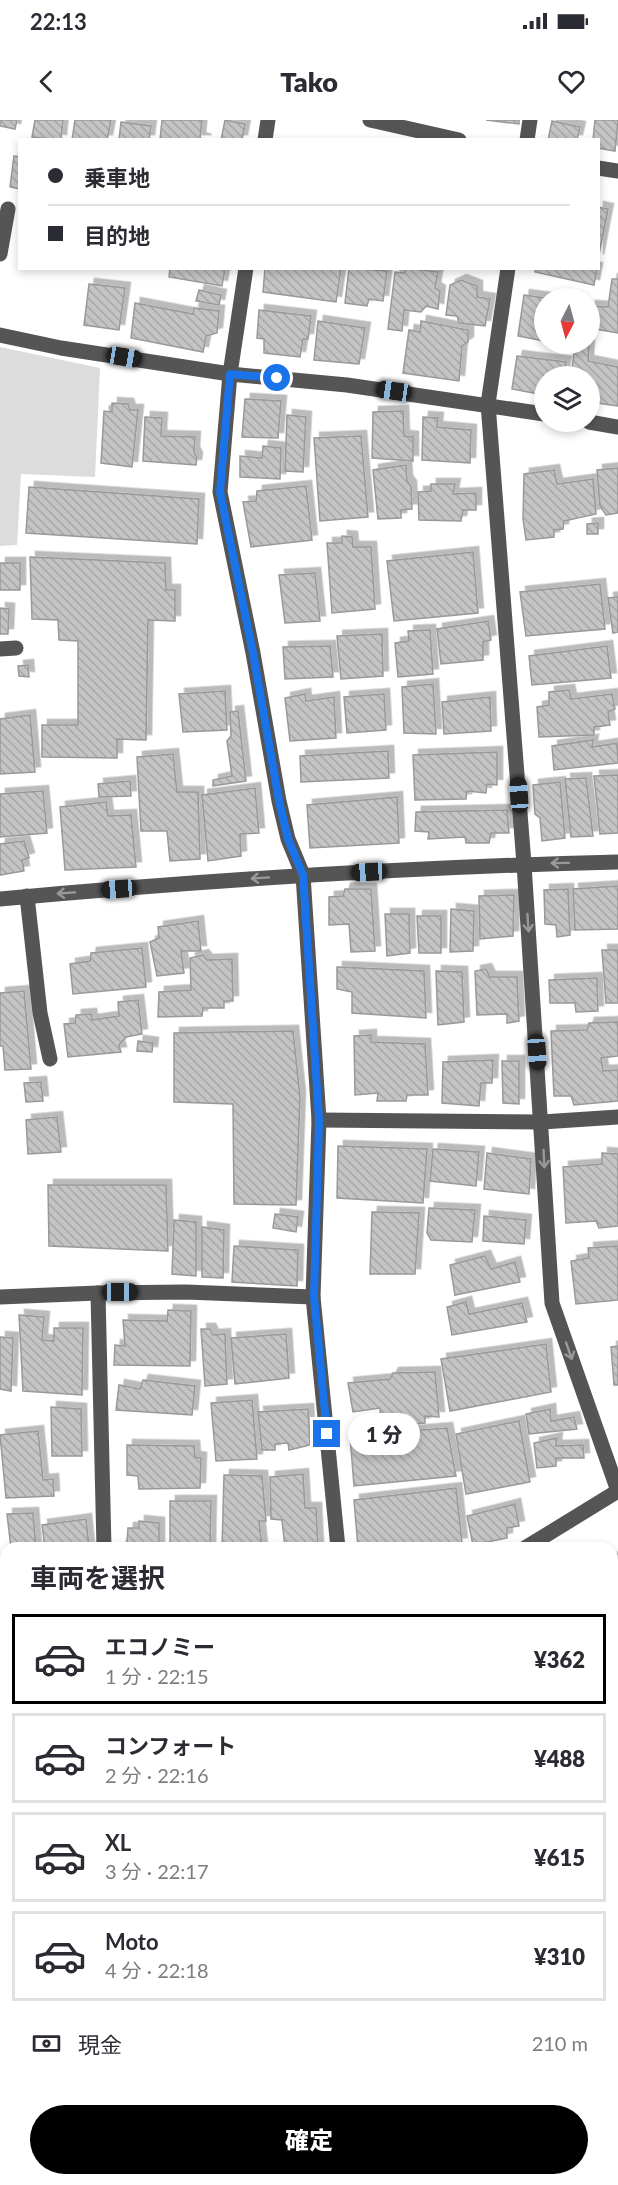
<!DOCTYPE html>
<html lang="ja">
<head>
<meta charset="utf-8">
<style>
  :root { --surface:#fff; --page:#f7f7f7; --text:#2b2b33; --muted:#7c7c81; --line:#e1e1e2; --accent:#000 }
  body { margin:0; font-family:Lato,"Noto Sans JP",sans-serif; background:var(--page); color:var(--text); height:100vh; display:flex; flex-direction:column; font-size:22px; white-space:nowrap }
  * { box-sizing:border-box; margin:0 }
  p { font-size:20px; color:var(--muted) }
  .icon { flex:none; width:33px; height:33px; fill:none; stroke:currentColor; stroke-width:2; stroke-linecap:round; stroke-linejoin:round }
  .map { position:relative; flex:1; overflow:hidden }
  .sheet { position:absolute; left:0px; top:1422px; width:618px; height:644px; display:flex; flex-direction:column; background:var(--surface); border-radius:18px 18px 0 0; box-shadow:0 3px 9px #0003 }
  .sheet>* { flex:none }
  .hud { position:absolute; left:18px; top:18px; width:582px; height:132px; border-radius:0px; box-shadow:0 3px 9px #0003; display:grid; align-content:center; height:132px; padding:0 30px; background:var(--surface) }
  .needle { width:39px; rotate:186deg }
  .tools { position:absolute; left:534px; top:168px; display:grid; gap:12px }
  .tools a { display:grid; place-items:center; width:66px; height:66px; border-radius:50%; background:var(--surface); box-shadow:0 3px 9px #0003; font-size:30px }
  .end { position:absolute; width:27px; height:27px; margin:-14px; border:8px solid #1a73e8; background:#fff; box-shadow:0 0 0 3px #fff }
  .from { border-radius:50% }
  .bubble { position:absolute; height:42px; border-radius:21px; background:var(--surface); box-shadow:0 3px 9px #0003; font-size:20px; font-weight:800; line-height:42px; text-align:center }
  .car { position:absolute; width:18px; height:36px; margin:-18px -9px; border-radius:8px; box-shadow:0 0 4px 2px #0007; background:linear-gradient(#222 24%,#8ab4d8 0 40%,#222 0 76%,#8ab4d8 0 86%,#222 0) }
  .hud b { display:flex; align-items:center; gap:21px; height:57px; font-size:22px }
  .hud b+b { border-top:2px solid var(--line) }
  .hud i { width:15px; height:15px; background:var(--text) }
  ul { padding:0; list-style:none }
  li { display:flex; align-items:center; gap:18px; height:90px; margin:0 12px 9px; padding:0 18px; border:3px solid var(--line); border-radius:0px }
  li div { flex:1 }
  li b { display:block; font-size:22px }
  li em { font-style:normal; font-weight:800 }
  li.current { border-color:var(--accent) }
  li>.icon { width:54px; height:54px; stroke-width:1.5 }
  h2 { padding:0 30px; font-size:27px; line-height:72px }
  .pay { display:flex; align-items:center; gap:15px; height:66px; padding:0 30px; font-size:22px }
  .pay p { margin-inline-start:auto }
  .button { display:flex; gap:12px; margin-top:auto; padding:12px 30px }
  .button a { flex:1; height:69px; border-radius:36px; background:var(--accent); color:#fff; font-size:24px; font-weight:800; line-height:69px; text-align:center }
  .status { display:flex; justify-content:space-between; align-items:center; height:42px; padding:0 30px; background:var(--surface); direction:ltr }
  .status svg { height:16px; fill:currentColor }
  header { display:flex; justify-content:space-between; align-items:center; height:78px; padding:0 30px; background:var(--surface); font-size:27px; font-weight:800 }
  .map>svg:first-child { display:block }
</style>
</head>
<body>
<div class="status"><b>22:13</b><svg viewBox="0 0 49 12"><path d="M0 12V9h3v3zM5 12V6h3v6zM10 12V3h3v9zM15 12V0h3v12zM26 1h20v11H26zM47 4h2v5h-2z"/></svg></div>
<header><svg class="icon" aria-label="back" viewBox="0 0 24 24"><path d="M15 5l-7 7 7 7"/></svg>Tako<svg class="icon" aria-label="heart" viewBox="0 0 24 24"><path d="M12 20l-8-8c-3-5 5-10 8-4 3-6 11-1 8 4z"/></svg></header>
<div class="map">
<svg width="618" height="2065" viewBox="0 0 618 2065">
  <defs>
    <pattern id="building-back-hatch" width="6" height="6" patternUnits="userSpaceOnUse" patternTransform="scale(1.5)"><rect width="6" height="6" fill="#c4c4c4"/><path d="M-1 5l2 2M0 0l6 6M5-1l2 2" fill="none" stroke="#a7a7a7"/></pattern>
    <filter id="shadow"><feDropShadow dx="5.5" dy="-5.5" stdDeviation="0" flood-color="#0004"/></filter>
  </defs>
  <rect width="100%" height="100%" fill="#fff"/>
  <g fill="#dcdcdc">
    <path d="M0 227 100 248 95 357 21 354 17 425 0 426Z"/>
    <path d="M36 2060H239L240 2065H18Z"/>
  </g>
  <g fill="url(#building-back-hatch)" stroke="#999" stroke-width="1.5" filter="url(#shadow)">
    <path d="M0 0H17L15 9 0 6Z"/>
    <path d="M35 0H63L61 20 32 17Z"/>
    <path d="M75 0H111L107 20H72Z"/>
    <path d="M162 0H202L200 18 206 20H160Z"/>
    <path d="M225 0 245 4 242 20H221Z"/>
    <path d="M486 0H519V4Z"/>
    <path d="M595 0H618L615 31 598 28V20H593Z"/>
    <path d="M552 1 580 7 577 20H548Z"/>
    <path d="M121 2 151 6 149 20H119Z"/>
    <path d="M14 36 20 37V69L10 67Z"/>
    <path d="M598 87 608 89 598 140Z"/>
    <path d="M170 148H225L222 166 169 157Z"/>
    <path d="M265 148H341L336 182 263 172Z"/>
    <path d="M349 148 387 151 383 181 369 179 367 186 345 183Z"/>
    <path d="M407 148 438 152 435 168 440 171 438 189 426 186 421 192 404 190 402 211 388 209 395 152 404 153Z"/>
    <path d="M535 148H597L594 165 535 152Z"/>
    <path d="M612 159H618V213L590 208V186L608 187Z"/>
    <path d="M461 160 477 166V177L490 179 485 206 459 203 457 196 446 195 450 165Z"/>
    <path d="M89 164 125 168 119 210 84 205Z"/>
    <path d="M199 170 221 175 219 185 196 181Z"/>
    <path d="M524 175 545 178 544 221 518 216Z"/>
    <path d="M135 183 193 194 194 188 219 191 217 213 206 216 203 232 131 218Z"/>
    <path d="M259 190 311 196 308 219H303L300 237 264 233V219L257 218Z"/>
    <path d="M318 201 365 208 359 244 314 240Z"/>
    <path d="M421 201 468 210V222L462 226 459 261 403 253 409 210 420 212Z"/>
    <path d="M575 224 589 225 588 241 618 247V286L590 282V256H571Z"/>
    <path d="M517 236 566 242 563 256H544V275L512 269Z"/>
    <path d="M245 279 281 281 278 318 242 317Z"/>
    <path d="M112 283 128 284 130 290H138L132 347 101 343 104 291 112 292Z"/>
    <path d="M403 291 404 316 413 317V341L372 338 373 292Z"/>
    <path d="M287 295 306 297 303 352 285 351Z"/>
    <path d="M145 297 162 298 161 316 195 317 194 332 197 338 196 345 143 341Z"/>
    <path d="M423 297 438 298 437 307 471 310 470 343 422 340Z"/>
    <path d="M361 316 368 397 320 401 314 318Z"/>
    <path d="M263 326 281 328 280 359 240 357V336L262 338Z"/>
    <path d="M406 345 407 361 411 366 412 389 401 390V398L378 399 373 350Z"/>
    <path d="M618 348V393L606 395 600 386 597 350Z"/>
    <path d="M554 350 557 364 593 359 596 394 564 401 563 409 554 410V417L526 420 523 399 524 354Z"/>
    <path d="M431 364H455L453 374 476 373V390H463L461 401 419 400 418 372 431 371Z"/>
    <path d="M306 366 312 420 251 427 243 382 256 381 257 371Z"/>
    <path d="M29 367 199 379 197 424 26 413Z"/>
    <path d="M598 403V414H587V404Z"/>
    <path d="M342 416 352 417 353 427H371L375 489 332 493 327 423H342Z"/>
    <path d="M473 432 478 493 394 501 387 441Z"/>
    <path d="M30 437 165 443 166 470H175V501L148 500 146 620 117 619V638L42 637V605H78V521L59 520 58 500 32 499Z"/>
    <rect x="0" y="443" width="20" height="27"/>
    <path d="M315 453 320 501 285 503 279 455Z"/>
    <path d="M600 464 605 509 526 516 520 472Z"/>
    <path d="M618 477V512L613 513 608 478Z"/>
    <path d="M0 488 9 489 8 514H0Z"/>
    <path d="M488 501 491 520 483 522V540L441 544 437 509Z"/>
    <path d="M430 510 433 554 398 557 395 523 409 521 408 511Z"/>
    <path d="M382 514 383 556 341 559 337 516Z"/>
    <path d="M330 526 333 557 285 559 283 527Z"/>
    <path d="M607 526 611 558 532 565 529 536Z"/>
    <path d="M28 545 29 557 19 556 18 546Z"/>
    <path d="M433 564 436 614 404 613 402 567Z"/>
    <path d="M569 570 571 579 612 574 615 589 608 592 610 605 594 607V615L539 617 537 587 549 585V572Z"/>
    <path d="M225 571 227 610 183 612 179 574Z"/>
    <path d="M305 574 306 581 334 577 336 618 290 621 285 578Z"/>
    <path d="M384 574 386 610 347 613 344 577Z"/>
    <path d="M490 577 491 611 444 614 442 582Z"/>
    <path d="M238 591 246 661 213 666V660L232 656 227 621 231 616 230 592Z"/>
    <path d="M30 595 35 652 0 654V599Z"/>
    <path d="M593 620 592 627 617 623 618 643 554 650 552 626Z"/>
    <path d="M388 631 389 658 301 662 300 636Z"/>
    <path d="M497 632V665L487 664 486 673 467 671 466 679 415 680 413 635Z"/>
    <path d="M173 634 177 672H198L200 739 170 741 167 711H141L137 637Z"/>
    <path d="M618 655V713L600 714 594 656Z"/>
    <path d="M586 658 593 716 571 717 565 659Z"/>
    <path d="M130 661 131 676 99 677 98 664Z"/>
    <path d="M560 662 565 718 542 721 540 698 535 694 533 665Z"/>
    <path d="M255 668 259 713 240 714 241 736 208 741 202 675Z"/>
    <path d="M43 671 47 713 0 717V674Z"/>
    <path d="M397 677 399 723 310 728 307 685Z"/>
    <path d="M106 682 108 696 131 695 136 747 65 750 60 687Z"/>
    <path d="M507 690 509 713H491L489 723H466L465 717 428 719 429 712 415 711 416 692Z"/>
    <path d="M24 721 29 738 22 740 24 751 0 755V724Z"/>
    <path d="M618 766V809L575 810 573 769Z"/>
    <path d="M345 769H371L375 831 351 832 349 804 329 805V777L343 776Z"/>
    <path d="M568 769 570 815 557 817 556 805 545 804 544 770Z"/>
    <path d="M514 775 513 816 480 819 479 776Z"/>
    <path d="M451 789 474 791 473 831 450 832Z"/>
    <path d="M385 794H409L410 833 387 836Z"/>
    <path d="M417 796H441V833H419Z"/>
    <path d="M198 801 201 831H181L184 853 157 856 150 822 159 818 158 807Z"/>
    <path d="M142 828 146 867 73 874 70 844 90 841 91 833Z"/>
    <path d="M602 830H618V883H606Z"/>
    <path d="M203 835 207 840 232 839 233 881H224V888H203L202 896 158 897 159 872 191 870 190 838Z"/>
    <path d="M337 847 424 851 426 898 352 893V872L337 869Z"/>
    <path d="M486 849 490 857H517L519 901 507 903V894L477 895 475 851Z"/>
    <path d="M436 851 462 852 464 902 438 905Z"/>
    <path d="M597 858 598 891 576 892 575 883H550L549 860Z"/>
    <path d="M24 871 31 949 5 950 3 926H0V873Z"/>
    <path d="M138 880 142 914 126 917 119 925 121 932 68 937 64 904 75 903 76 895 91 894 92 900 119 896 118 882Z"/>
    <path d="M618 902V936L601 938 603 951 618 950V981L574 985 571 976H554L551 911 587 910 589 903Z"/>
    <path d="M293 911 300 977 296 1085 234 1084 233 984 174 982V913Z"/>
    <path d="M371 915V922L425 924 428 975H407L406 981H377L378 973 355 975 354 916Z"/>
    <path d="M138 921 153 923 152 932 137 931Z"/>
    <path d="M493 940 492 963H481L479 986 442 983 443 942Z"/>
    <path d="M502 941H519V984L503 983Z"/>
    <path d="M41 962 43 981 26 982 24 963Z"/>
    <path d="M57 997 61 1032 28 1034 26 1000Z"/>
    <path d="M338 1026 427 1029 423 1083 337 1078Z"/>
    <path d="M433 1029 479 1032 476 1066 430 1061Z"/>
    <path d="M487 1033 531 1039 529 1074 484 1069Z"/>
    <path d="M602 1033 618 1034V1106L599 1108 596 1101 566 1103 563 1047 602 1044Z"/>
    <path d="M48 1065H166L168 1131 49 1126Z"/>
    <path d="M429 1088 475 1090 472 1122 431 1120 427 1113Z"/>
    <path d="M372 1092 419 1093 415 1154H370Z"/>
    <path d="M275 1094 298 1097 296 1112 273 1108Z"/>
    <path d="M484 1096 526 1100 524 1124 483 1121Z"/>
    <path d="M174 1100 196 1102V1156L172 1154Z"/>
    <path d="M202 1107 224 1110 223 1158 202 1157Z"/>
    <path d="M234 1126 298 1130 297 1166 232 1162Z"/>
    <path d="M618 1126V1180L576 1184 571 1141 589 1138 588 1128Z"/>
    <path d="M485 1136 491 1149 515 1142 520 1162 455 1175 450 1145Z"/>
    <path d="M466 1182 469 1194 522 1183 527 1202 452 1215 447 1187Z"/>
    <path d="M168 1190 191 1191 190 1246 114 1245 115 1225 125 1226 123 1200 167 1201Z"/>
    <path d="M19 1195 44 1197 42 1220 54 1221V1208H83L82 1275 23 1271Z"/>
    <path d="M201 1209H210L213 1215 225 1214 227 1264 205 1266Z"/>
    <path d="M286 1214 289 1258 235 1264 231 1218Z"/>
    <path d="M0 1217 13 1218 11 1271 0 1269Z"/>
    <path d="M546 1224 551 1272 450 1291 441 1239Z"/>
    <path d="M618 1226V1265H614L611 1227Z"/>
    <path d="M435 1252 439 1297 425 1296V1303L381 1307 380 1288 353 1292 348 1263 390 1259 393 1253Z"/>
    <path d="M143 1260 195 1266 192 1295 116 1290 119 1265 140 1269Z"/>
    <path d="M252 1280 257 1339 216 1341 211 1283Z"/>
    <path d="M51 1287 81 1289 82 1336H52Z"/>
    <path d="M308 1289 310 1325 289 1330 288 1323 275 1324V1330H262L258 1292Z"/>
    <path d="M550 1289 551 1301 574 1297 577 1309 529 1314 526 1294Z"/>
    <path d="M519 1301 530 1362 466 1374 456 1314Z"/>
    <path d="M447 1308 456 1356 354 1366 350 1316Z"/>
    <path d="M38 1311 43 1360 53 1359 54 1376 6 1378 0 1315Z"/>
    <path d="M557 1318 556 1326 583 1325 584 1338H556V1346L537 1348 534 1323Z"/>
    <path d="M127 1325 194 1326 195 1337 201 1338 200 1368 139 1369 138 1356 127 1355Z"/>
    <path d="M303 1354 305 1388H316L318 1428H285L282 1400 271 1399 270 1357Z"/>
    <path d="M224 1355 262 1356 266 1401H259L262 1428H222Z"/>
    <path d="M456 1368 462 1423 401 1428H358L354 1380Z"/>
    <path d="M170 1381H211L210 1428H170Z"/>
    <path d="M515 1384 519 1406 507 1408V1418L473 1425 467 1396Z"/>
    <path d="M33 1393 36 1428H11L7 1394Z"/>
    <path d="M86 1399 89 1428H45L42 1405Z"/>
    <path d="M139 1401 159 1403V1428H121V1425L127 1423 128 1408H139Z"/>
    <path d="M615 1437 618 1476 612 1477V1438Z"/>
    <path d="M618 1508V1548L612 1549V1509Z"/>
    <path d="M6 1546V1592H0V1547Z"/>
    <rect x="612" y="1564" width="6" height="45"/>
    <path d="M0 1609H6V1671L0 1672Z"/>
    <path d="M4 1857 6 1865V1906L0 1907V1858Z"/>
    <path d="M612 1933H618V1985L612 1986Z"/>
    <path d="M6 1967V2016L0 2017V1969Z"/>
    <path d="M342 2060H403L386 2065H343Z"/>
  </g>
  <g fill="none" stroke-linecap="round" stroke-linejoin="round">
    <g stroke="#555" stroke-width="15">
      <path d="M370 0 459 20"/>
      <path d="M265 20 268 0"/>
      <path d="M527 20 530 0"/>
      <path d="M598 48 618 51"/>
      <path d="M0 134 8 89"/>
      <path d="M246 148 230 254 220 372 253 533 279 681 288 719 303 755 319 1000 313 1177 338 1428"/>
      <path d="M508 148 488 284 524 744 552 1183 618 1371"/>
      <path d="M0 215 61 228 230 254 347 265 544 294"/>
      <path d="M589 302 618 307"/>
      <path d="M0 529 16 528"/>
      <path d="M27 776 40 893 50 939"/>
      <path d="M0 779C206 760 412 747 618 742"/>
      <path d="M319 1000 542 1002 618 997"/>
      <path d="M98 1173 104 1428"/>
      <path d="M0 1177 98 1173 186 1172 313 1177"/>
      <path d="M525 1428 618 1371"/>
      <path d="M0 1515 6 1513"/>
      <path d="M612 1628 618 1627"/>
      <path d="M612 1725 618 1723"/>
      <path d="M0 1811 6 1809"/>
      <path d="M0 1922 6 1920"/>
      <path d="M612 2047 618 2046"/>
      <path d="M260 2060 262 2065"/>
      <path d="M506 2065 532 2060"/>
    </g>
  </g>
  <defs><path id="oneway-shaft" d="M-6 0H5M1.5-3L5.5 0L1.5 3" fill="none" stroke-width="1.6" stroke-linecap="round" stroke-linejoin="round" transform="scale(1.5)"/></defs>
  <g stroke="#999">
    <use href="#oneway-shaft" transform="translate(560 743) rotate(179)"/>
    <use href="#oneway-shaft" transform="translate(260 758) rotate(176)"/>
    <use href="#oneway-shaft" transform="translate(66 773) rotate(176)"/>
    <use href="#oneway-shaft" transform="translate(528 803) rotate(86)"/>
    <use href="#oneway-shaft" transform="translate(544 1039) rotate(87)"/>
    <use href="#oneway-shaft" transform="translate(569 1231) rotate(71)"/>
  </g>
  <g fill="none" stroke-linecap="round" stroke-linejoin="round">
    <path stroke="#1a73e8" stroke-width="8" d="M277 258 230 254 220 372 253 533 279 681 288 719 303 755 319 1000 314 1177 327 1314"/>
  </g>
</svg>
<div class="tools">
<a><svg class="needle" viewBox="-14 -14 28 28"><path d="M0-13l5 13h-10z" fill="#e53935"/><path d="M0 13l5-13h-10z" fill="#7c7c81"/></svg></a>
<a><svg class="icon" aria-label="layers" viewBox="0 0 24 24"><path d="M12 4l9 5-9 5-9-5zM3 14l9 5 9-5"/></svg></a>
</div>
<i class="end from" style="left:277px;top:258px"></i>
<i class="end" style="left:327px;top:1314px"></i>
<div class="bubble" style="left:348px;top:1293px;width:72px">1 分</div>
<i class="car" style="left:124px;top:237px;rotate:99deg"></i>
<i class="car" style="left:394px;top:271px;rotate:278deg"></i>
<i class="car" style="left:519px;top:675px;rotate:356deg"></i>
<i class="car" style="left:369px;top:752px;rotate:267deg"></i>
<i class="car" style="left:119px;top:769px;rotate:266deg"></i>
<i class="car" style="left:537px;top:932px;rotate:176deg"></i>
<i class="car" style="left:120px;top:1172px;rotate:90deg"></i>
<div class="hud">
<b><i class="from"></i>乗車地</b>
<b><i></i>目的地</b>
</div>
<section class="sheet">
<h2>車両を選択</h2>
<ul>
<li class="current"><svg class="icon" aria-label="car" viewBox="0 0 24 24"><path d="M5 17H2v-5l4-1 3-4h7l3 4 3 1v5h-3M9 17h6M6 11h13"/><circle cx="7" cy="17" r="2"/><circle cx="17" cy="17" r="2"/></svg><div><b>エコノミー</b><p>1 分 · 22:15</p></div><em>¥362</em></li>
<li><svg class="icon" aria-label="car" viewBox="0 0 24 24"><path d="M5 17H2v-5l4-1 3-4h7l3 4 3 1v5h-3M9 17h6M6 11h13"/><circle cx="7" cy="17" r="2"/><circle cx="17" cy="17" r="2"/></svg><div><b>コンフォート</b><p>2 分 · 22:16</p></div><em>¥488</em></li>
<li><svg class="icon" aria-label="car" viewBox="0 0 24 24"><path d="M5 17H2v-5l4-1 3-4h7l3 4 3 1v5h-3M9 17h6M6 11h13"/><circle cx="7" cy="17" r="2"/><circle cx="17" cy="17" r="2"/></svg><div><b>XL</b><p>3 分 · 22:17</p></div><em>¥615</em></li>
<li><svg class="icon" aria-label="car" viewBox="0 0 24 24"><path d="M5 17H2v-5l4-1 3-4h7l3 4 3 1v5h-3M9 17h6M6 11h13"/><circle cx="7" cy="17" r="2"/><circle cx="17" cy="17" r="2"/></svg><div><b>Moto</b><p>4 分 · 22:18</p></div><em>¥310</em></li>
</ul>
<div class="pay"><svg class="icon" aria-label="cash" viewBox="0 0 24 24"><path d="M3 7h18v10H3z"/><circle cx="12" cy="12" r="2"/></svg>現金<p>210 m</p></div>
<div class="button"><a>確定</a></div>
</section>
</div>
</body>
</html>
